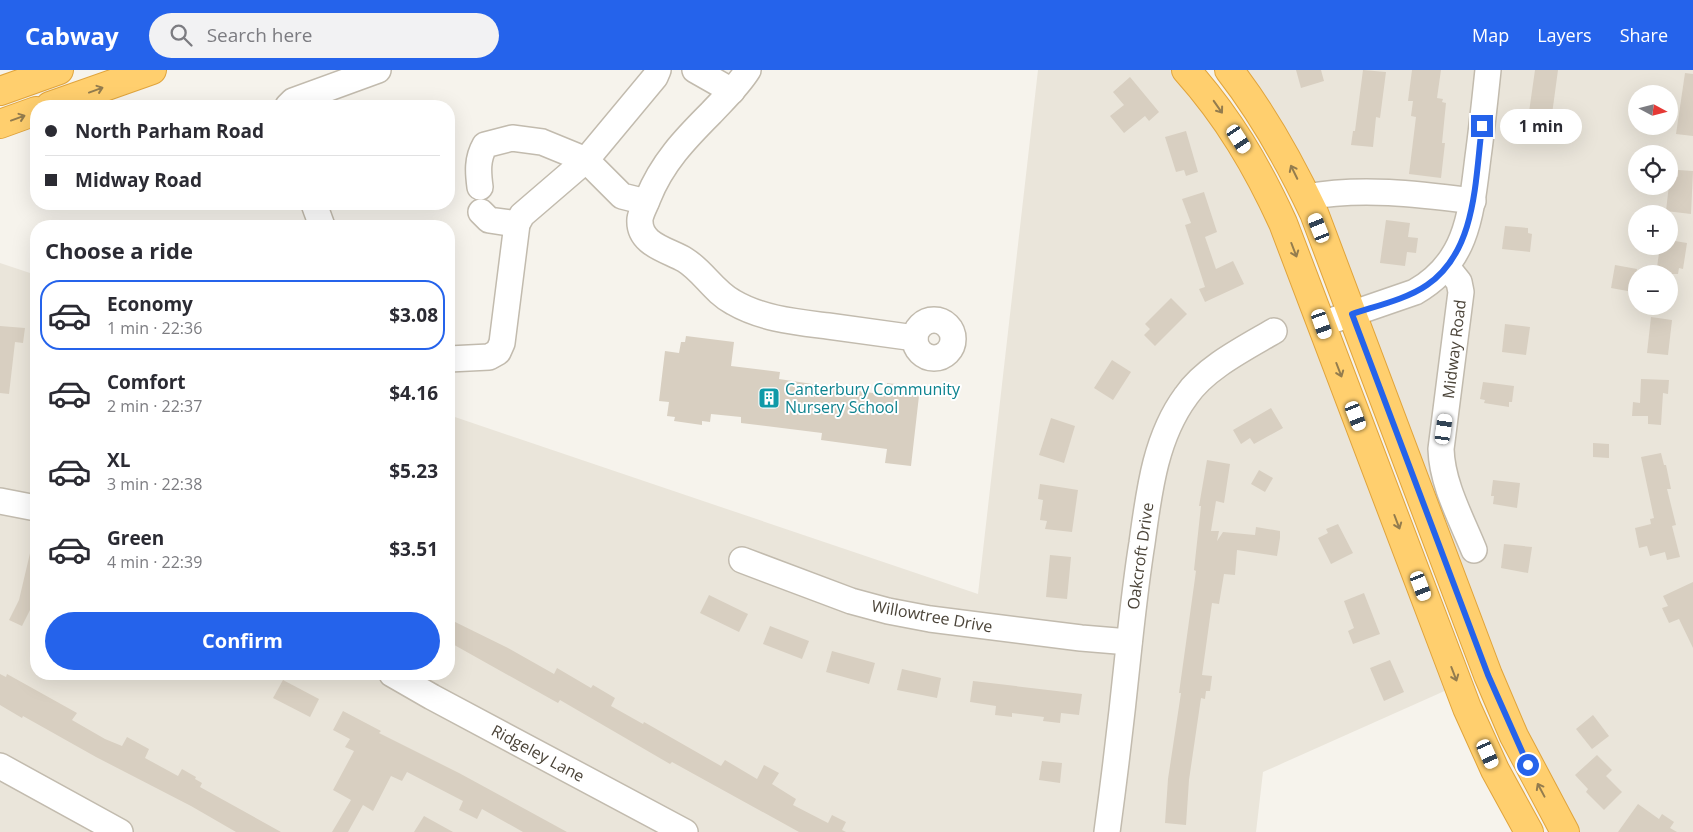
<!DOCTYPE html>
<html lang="en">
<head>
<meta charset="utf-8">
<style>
  :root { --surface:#fff; --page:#f2f2f3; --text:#2b2b33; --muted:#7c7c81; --line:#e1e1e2; --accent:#2563eb }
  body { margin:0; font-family:"Open Sans",sans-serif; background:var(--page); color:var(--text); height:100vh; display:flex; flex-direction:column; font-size:19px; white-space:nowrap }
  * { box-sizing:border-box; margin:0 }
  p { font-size:16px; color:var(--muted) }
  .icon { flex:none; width:28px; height:28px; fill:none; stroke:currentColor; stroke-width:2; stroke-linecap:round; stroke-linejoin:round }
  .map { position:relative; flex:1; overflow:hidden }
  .panel { position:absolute; left:30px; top:150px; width:425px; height:460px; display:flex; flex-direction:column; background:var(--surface); border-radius:20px; box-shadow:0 5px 20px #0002 }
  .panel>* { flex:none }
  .top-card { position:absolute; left:30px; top:30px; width:425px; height:110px; border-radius:20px; box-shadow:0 5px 20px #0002; display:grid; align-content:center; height:110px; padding:0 15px; background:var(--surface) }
  .needle { width:32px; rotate:97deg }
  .buttons { position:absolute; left:1628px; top:15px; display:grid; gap:10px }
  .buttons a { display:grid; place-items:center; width:50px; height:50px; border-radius:50%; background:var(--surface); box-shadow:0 5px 20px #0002; font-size:25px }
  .end { position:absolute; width:22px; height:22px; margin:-11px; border:6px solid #2563eb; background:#fff; box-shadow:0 0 0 2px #fff }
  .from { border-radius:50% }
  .bubble { position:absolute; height:35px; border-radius:18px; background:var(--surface); box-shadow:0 5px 20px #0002; font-size:16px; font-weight:700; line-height:35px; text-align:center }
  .car { position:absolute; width:15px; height:30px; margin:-15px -8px; border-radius:6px; box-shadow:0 0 4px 1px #0007; background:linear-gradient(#fff 24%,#345 0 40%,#fff 0 76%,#345 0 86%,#fff 0) }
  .top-card b { display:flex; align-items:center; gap:18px; height:48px; font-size:19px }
  .top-card b+b { border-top:1px solid var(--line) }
  .top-card i { width:12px; height:12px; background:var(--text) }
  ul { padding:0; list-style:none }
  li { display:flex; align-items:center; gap:15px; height:70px; margin:0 10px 8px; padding:0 5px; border:2px solid transparent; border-radius:20px }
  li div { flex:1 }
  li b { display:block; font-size:19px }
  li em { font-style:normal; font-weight:700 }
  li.on { border-color:var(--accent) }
  li>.icon { width:45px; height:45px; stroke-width:1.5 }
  h2 { padding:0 15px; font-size:22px; line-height:60px }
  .primary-button { display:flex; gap:10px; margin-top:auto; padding:10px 15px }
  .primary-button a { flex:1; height:58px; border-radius:30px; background:var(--accent); color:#fff; font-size:20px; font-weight:700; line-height:58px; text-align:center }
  header { display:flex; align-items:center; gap:30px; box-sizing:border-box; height:70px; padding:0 25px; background:var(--accent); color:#fff }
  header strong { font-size:24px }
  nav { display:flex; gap:28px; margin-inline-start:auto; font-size:18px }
  .search { width:350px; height:45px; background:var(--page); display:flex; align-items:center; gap:12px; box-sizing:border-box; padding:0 18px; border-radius:28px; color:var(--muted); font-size:19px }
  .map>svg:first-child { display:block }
</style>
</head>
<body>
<header>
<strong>Cabway</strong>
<div class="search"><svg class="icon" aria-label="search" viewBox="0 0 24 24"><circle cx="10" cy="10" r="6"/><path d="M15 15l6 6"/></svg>Search here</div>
<nav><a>Map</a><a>Layers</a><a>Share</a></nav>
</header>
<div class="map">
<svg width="1693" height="762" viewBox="0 0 1693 762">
  <rect width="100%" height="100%" fill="#f6f3ec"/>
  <g fill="#eae5da" fill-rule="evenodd">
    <path d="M1038 0H1186L1232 57 1458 615 1263 702 1256 762H0V193L36 205V604H449V345L978 524Z"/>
    <path d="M1229 0H1693V762H1566L1310 136ZM1636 24H1669V56H1636ZM1636 84H1669V116H1636ZM1636 144H1669V176H1636ZM1636 204H1669V236H1636Z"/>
  </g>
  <g fill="#d8cfc1">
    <path d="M1296 0H1321L1324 11 1301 18Z"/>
    <path d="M1363 0 1386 2 1380 48 1376 47 1373 77 1351 75 1353 61H1355Z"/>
    <path d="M1412 0H1441L1437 28 1443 29 1442 32 1446 33 1442 73H1445L1441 108 1409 104 1416 47 1411 46 1413 31H1408Z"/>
    <path d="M1535 0H1558L1550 59 1544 57 1542 66 1522 61V59L1517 58 1521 43 1526 44V42H1529Z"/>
    <path d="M1685 3 1693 4V66L1676 64Z"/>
    <path d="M1130 7 1159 42 1149 51 1145 46 1124 63 1110 46 1124 35 1113 22Z"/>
    <path d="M1186 61 1198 102 1186 106 1184 100 1176 102 1165 67Z"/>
    <path d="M1678 100 1693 101 1691 144 1666 141 1670 106 1678 107Z"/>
    <path d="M1204 122 1217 162 1205 167 1216 199 1233 191 1244 214 1205 232 1199 219 1205 217 1185 155 1191 153 1182 129Z"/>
    <path d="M1386 150 1410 153 1408 167 1418 168 1416 183 1407 182 1405 196 1380 193Z"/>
    <path d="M1505 156 1528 158V163L1532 164 1530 182 1502 179Z"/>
    <path d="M1669 170 1687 173 1683 199 1679 198 1678 204H1656L1660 176H1669Z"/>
    <path d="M1615 195 1637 199 1633 222 1611 218Z"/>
    <path d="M1171 228 1187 244 1155 276 1144 265 1150 259 1145 254Z"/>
    <path d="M1651 247 1672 250 1668 285 1647 283Z"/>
    <path d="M1505 254 1530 257 1526 285 1502 282Z"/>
    <path d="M0 256 25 258 23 273 15 272 9 324 0 323Z"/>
    <path d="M686 266 734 272 731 296 780 302 779 309 886 325 887 313 920 317 911 396 885 393 887 379 821 370 822 363 741 353V347L711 344 710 352 702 351V355L674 351 675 347 667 346 669 332 659 331 665 281 679 283 681 272H685Z"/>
    <path d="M1112 290 1131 302 1113 330 1094 318Z"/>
    <path d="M1641 309 1669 310 1668 324 1663 323 1661 355 1648 354V346H1632L1633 332 1640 333Z"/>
    <path d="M1483 312 1514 316 1512 332H1509V337L1484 333 1485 330 1480 329Z"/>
    <path d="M1271 338 1283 358 1254 374 1250 368 1241 374 1233 360Z"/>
    <path d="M1051 348 1075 356 1064 393 1039 385Z"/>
    <path d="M1593 373 1609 374V388L1593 387Z"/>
    <path d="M1661 383 1664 395H1666L1671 419H1667L1676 455 1672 456 1680 487 1667 490 1665 482 1650 486 1647 476 1639 478 1635 458 1651 454 1650 449 1654 448 1641 387Z"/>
    <path d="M1207 390 1230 394 1224 433 1216 431 1211 461H1219L1217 471 1223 462 1255 465 1256 457 1280 461V468L1277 486 1237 480 1235 505 1224 504 1219 534 1212 533 1202 605 1212 606 1210 621H1206L1205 629 1201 628 1189 710 1186 755 1165 753 1168 709 1181 623H1179L1196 501 1194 500 1201 436H1199Z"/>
    <path d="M1259 400 1273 408 1265 422 1251 414Z"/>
    <path d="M1493 410 1520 413 1517 438 1493 434 1494 426H1491Z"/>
    <path d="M1040 414 1078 420 1072 462 1045 459 1047 451 1040 450 1043 430 1038 429Z"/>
    <path d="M1338 454 1353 483 1331 494 1318 468 1328 463 1326 459Z"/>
    <path d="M1504 474 1532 477 1528 503 1501 498Z"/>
    <path d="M31 479 36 480V528L22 556 9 550 19 530Z"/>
    <path d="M1050 485 1071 487 1067 529 1046 527Z"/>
    <path d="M1693 512V578L1679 549 1669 553 1662 538 1668 536 1663 526Z"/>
    <path d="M1364 523 1380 564 1353 574 1348 561 1354 558 1344 531Z"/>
    <path d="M709 525 748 544 739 562 700 543Z"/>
    <path d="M449 549 508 578 554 604 557 598 591 618 593 615 615 628 611 636 643 654 644 652 721 696 725 690 757 709 764 695 779 703 772 714 796 729 793 735 828 753 832 745 846 752 842 760 846 762H799L672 692 670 694 560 630 558 633 449 572Z"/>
    <path d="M770 556 809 571 802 589 763 574Z"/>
    <path d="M832 581 875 593 869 614 826 602Z"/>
    <path d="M1390 590 1404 622 1384 631 1370 598Z"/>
    <path d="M902 599 941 608 937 628 897 620Z"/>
    <path d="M0 604 6 607 7 604 77 643 72 650 105 669 122 676 127 667 149 679 145 688 178 706 182 699 196 707 195 709 202 713 200 717 281 762H236L191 736 96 687 23 646 22 648 0 635Z"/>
    <path d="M283 610 319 629 310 647 273 628Z"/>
    <path d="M973 611 1082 624 1079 645 1061 643 1060 653 1043 651 1044 647 1012 643V647L995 645 996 636 970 632Z"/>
    <path d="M343 641 381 661 379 663 459 703 567 762H523L482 739 477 749 459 740 463 731 407 702 402 711 391 706 373 741 363 735 348 762H332L351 730 333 720 354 681 345 677 350 669 333 660Z"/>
    <path d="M1593 645 1609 666 1592 679 1576 659Z"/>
    <path d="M1597 685 1612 700 1606 706 1622 722 1604 740 1586 722 1588 719 1575 705Z"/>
    <path d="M1042 691 1062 693 1060 713 1039 710Z"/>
    <path d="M1638 734 1659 749 1662 744 1674 752 1670 758 1677 762H1618Z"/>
    <path d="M424 746 453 762H414Z"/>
  </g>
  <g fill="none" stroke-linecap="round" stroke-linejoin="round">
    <g stroke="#c2bbae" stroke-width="28">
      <g id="minor">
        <path d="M695 0 732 21"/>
        <path d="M748 0C738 16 724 29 711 43 685 69 662 93 648 128 646 134 641 142 640 149 638 175 669 180 685 190 703 201 714 222 733 232 762 249 796 252 828 256 857 260 886 264 915 268"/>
        <path d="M288 36 293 31 378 0"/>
        <path d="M480 117C478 102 477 89 485 75L512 68 542 72 586 90 622 126 646 132"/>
        <path d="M1306 127C1362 117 1417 124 1473 131"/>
        <path d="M314 134 322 156"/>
        <path d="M481 142 489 150 517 154"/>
        <path d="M1447 197 1459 212 1461 222 1441 379C1442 414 1461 448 1474 480"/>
        <circle cx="934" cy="269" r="19"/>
        <path d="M1322 254 1415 222C1468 192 1471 143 1478 87 1482 58 1485 29 1488 0"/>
        <path d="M449 289 489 287 498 282 502 273 517 154 522 145 586 90 655 7 658 0"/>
        <path d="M0 431 36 438"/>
        <path d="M742 490 851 531 888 541 930 549 1081 568 1129 572"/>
        <path d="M392 604 432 627 685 762"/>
        <path d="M0 696 120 762"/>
        <path d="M1107 762C1115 703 1122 644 1128 585 1132 548 1136 510 1142 473 1149 422 1155 368 1186 326 1205 298 1245 278 1274 261"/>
      </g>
    </g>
    <g stroke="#e0a43c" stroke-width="30">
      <g id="highway">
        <path d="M1186 0C1228 47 1257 96 1283 153L1467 638 1495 700 1529 762"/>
        <path d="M1229 0C1264 45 1290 92 1314 143L1488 605 1514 666 1565 762"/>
        <path d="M0 21 59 0"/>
        <path d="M50 36 152 0"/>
        <path d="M0 54 36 41"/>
      </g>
    </g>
    <use href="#minor" stroke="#fff" stroke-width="25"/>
    <use href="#highway" stroke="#ffcf6e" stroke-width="28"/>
  </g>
  <defs><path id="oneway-shaft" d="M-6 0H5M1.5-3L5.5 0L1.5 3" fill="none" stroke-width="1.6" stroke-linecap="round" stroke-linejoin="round" transform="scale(1.25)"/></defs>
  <g stroke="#937c4e">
    <use href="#oneway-shaft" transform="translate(96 20) rotate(-20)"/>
    <use href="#oneway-shaft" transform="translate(1218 37) rotate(55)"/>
    <use href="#oneway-shaft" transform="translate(18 48) rotate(-20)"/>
    <use href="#oneway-shaft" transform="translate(1294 102) rotate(-116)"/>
    <use href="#oneway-shaft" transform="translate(1294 180) rotate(69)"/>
    <use href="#oneway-shaft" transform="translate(1339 300) rotate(69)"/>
    <use href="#oneway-shaft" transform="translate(1397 452) rotate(69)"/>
    <use href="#oneway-shaft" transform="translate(1454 604) rotate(69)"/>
    <use href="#oneway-shaft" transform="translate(1541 720) rotate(-118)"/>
  </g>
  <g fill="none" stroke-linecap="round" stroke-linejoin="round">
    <path stroke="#2563eb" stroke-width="6" d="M1482 56C1475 109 1477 181 1427 215 1407 229 1376 236 1352 244L1488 605 1528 695"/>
  </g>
  <defs>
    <g id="building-square" transform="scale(1.125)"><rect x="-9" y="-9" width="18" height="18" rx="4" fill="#0f9aa8" stroke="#fff"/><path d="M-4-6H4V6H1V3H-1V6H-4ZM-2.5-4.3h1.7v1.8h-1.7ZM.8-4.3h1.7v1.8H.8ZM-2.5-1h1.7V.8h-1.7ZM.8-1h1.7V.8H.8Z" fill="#fff"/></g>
  </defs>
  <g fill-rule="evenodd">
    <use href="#building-square" x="769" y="328"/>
  </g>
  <g text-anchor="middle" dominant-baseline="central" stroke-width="4" stroke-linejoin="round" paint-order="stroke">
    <g font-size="16" fill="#4b4439" stroke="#fff">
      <text transform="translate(1454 279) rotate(-83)">Midway Road</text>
      <text transform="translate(1140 486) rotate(-82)">Oakcroft Drive</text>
      <text transform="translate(932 546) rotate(10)">Willowtree Drive</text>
      <text transform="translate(538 683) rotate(28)">Ridgeley Lane</text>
    </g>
    <g font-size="16" fill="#0d838f" stroke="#fff" text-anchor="start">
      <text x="785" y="319">Canterbury Community<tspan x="785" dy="18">Nursery School</tspan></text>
    </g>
  </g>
</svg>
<div class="buttons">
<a><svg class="needle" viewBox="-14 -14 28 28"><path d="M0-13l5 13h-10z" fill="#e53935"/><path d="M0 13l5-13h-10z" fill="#7c7c81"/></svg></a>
<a><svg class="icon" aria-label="locate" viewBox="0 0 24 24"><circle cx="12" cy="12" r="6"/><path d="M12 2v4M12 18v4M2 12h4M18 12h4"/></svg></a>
<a>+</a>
<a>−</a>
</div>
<i class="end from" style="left:1528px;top:695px"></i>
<i class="end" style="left:1482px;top:56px"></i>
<div class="bubble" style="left:1500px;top:39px;width:82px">1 min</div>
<i class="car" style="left:1239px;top:69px;rotate:147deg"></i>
<i class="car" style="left:1319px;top:158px;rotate:338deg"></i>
<i class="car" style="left:1322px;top:254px;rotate:161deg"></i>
<i class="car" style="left:1356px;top:346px;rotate:159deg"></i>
<i class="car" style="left:1444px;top:359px;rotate:8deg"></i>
<i class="car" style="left:1421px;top:516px;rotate:159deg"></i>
<i class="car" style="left:1488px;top:684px;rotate:156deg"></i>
<div class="top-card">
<b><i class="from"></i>North Parham Road</b>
<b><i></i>Midway Road</b>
</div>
<section class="panel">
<h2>Choose a ride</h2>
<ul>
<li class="on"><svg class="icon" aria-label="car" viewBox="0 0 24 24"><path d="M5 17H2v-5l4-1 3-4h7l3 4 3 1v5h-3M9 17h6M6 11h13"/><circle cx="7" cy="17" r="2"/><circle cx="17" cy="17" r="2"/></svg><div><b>Economy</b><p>1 min · 22:36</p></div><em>$3.08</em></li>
<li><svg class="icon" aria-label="car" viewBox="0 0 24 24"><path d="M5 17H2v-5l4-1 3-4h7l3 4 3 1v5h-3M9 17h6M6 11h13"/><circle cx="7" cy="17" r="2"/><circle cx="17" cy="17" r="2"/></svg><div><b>Comfort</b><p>2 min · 22:37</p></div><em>$4.16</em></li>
<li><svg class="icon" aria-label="car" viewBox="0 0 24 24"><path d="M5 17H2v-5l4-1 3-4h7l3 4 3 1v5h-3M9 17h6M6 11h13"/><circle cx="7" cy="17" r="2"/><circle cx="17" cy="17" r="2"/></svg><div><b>XL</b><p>3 min · 22:38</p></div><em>$5.23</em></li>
<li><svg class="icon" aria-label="car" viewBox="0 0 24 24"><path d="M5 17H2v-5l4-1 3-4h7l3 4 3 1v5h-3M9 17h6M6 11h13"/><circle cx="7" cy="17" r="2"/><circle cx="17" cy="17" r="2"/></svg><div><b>Green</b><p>4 min · 22:39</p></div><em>$3.51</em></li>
</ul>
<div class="primary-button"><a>Confirm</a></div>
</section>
</div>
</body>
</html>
